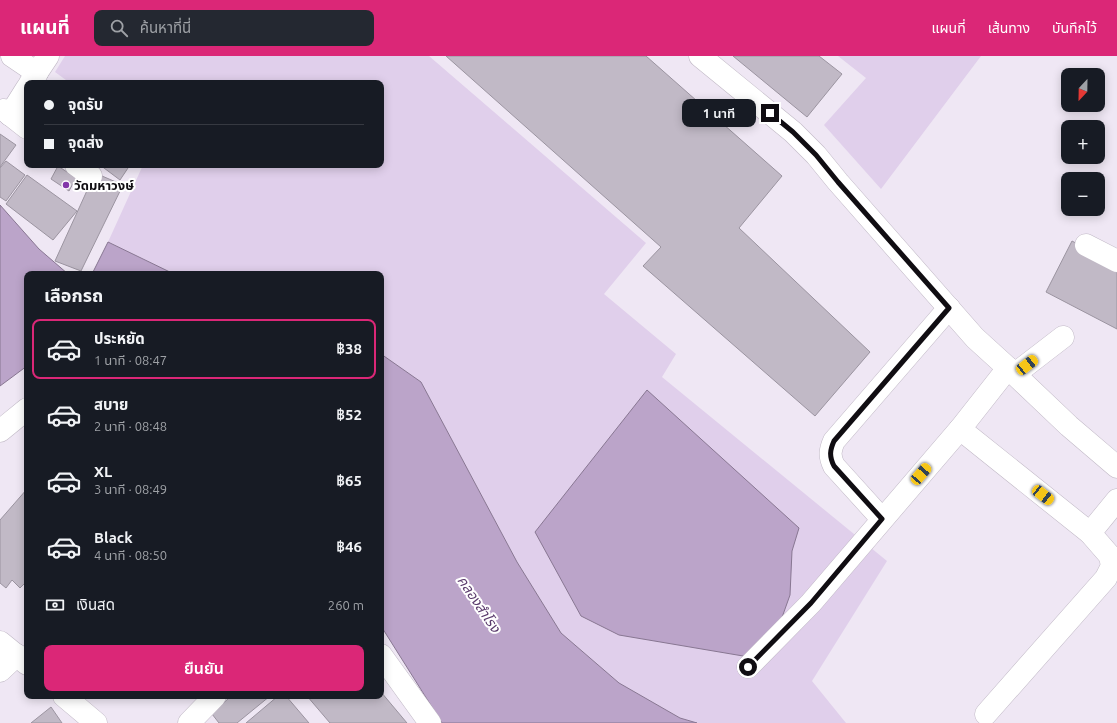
<!DOCTYPE html>
<html lang="th">
<head>
<meta charset="utf-8">
<style>
  :root { --surface:#171b24; --page:#242831; --text:#f1f3f6; --muted:#9ea1a6; --line:#363941; --accent:#db2777 }
  body { margin:0; font-family:Ubuntu,"Noto Sans Thai",sans-serif; background:var(--page); color:var(--text); height:100vh; display:flex; flex-direction:column; font-size:15px; white-space:nowrap }
  * { box-sizing:border-box; margin:0 }
  p { font-size:13px; color:var(--muted) }
  .icon { flex:none; width:22px; height:22px; fill:none; stroke:currentColor; stroke-width:2; stroke-linecap:round; stroke-linejoin:round }
  .map { position:relative; flex:1; overflow:hidden }
  .side { position:absolute; left:24px; top:215px; width:360px; height:428px; display:flex; flex-direction:column; background:var(--surface); border-radius:8px; box-shadow:0 2px 10px #0003 }
  .side>* { flex:none }
  .top-card { position:absolute; left:24px; top:24px; width:360px; height:88px; border-radius:8px; box-shadow:0 2px 10px #0003; display:grid; align-content:center; height:88px; padding:0 20px; background:var(--surface) }
  .needle { width:26px; rotate:202deg }
  .fabs { position:absolute; left:1061px; top:12px; display:grid; gap:8px }
  .fabs a { display:grid; place-items:center; width:44px; height:44px; border-radius:8px; background:var(--surface); box-shadow:0 2px 10px #0003; font-size:20px }
  .end { position:absolute; width:18px; height:18px; margin:-9px; border:5px solid #100d12; background:#fff; box-shadow:0 0 0 2px #fff }
  .from { border-radius:50% }
  .bubble { position:absolute; height:28px; border-radius:8px; background:var(--surface); box-shadow:0 2px 10px #0003; font-size:13px; font-weight:600; line-height:28px; text-align:center }
  .car { position:absolute; width:12px; height:24px; margin:-12px -6px; border-radius:5px; box-shadow:0 0 3px 1px #0007; background:linear-gradient(#f5c518 24%,#345 0 40%,#f5c518 0 76%,#345 0 86%,#f5c518 0) }
  .top-card b { display:flex; align-items:center; gap:14px; height:38px; font-size:15px }
  .top-card b+b { border-top:1px solid var(--line) }
  .top-card i { width:10px; height:10px; background:var(--text) }
  ul { padding:0; list-style:none }
  li { display:flex; align-items:center; gap:12px; height:60px; margin:0 8px 6px; padding:0 12px; border:2px solid transparent; border-radius:8px }
  li div { flex:1 }
  li b { display:block; font-size:15px }
  li em { font-style:normal; font-weight:600 }
  li.current { border-color:var(--accent) }
  li>.icon { width:36px; height:36px; stroke-width:1.5 }
  h2 { padding:0 20px; font-size:18px; line-height:48px }
  .pay { display:flex; align-items:center; gap:10px; height:44px; padding:0 20px; font-size:15px }
  .pay p { margin-inline-start:auto }
  .button { display:flex; gap:8px; margin-top:auto; padding:8px 20px }
  .button a { flex:1; height:46px; border-radius:8px; background:var(--accent); color:#fff; font-size:16px; font-weight:600; line-height:46px; text-align:center }
  header { display:flex; align-items:center; gap:24px; box-sizing:border-box; height:56px; padding:0 20px; background:var(--accent); color:#fff }
  header strong { font-size:19px }
  nav { display:flex; gap:22px; margin-inline-start:auto; font-size:14px }
  .search { width:280px; height:36px; background:var(--page); display:flex; align-items:center; gap:10px; box-sizing:border-box; padding:0 14px; border-radius:8px; color:var(--muted); font-size:15px }
  .map>svg:first-child { display:block }
</style>
</head>
<body>
<header>
<strong>แผนที่</strong>
<div class="search"><svg class="icon" aria-label="search" viewBox="0 0 24 24"><circle cx="10" cy="10" r="6"/><path d="M15 15l6 6"/></svg>ค้นหาที่นี่</div>
<nav><a>แผนที่</a><a>เส้นทาง</a><a>บันทึกไว้</a></nav>
</header>
<div class="map">
<svg width="1117" height="667" viewBox="0 0 1117 667">
  <rect width="100%" height="100%" fill="#efe7f4"/>
  <g fill="#e0cfeb">
    <path d="M65 0H429L646 187 604 238 676 298 662 321 887 505 812 625 846 667H697L680 662 619 627 561 577 517 506 421 326 381 298V218H174L108 186 143 109H381V27H70L55 16Z"/>
    <path d="M838 0H981L881 133 824 69 866 22Z"/>
  </g>
  <g fill="#bba4c9" stroke="#887792">
    <path d="M0 149 39 193 68 218H27V310L0 330Z"/>
    <path d="M108 186 174 218H92Z"/>
    <path d="M381 298 421 326 517 506 561 577 619 627 680 662 697 667H442L381 570Z"/>
    <path d="M647 334 799 472 792 495 790 539 780 567 749 601 619 579 581 560 535 476Z"/>
  </g>
  <g fill="#c1b9c6" stroke="#9b94a0">
    <path d="M446 0H646L782 120 739 172 870 296 815 360 643 210 661 191Z"/>
    <path d="M733 0H819L842 18 807 61Z"/>
    <path d="M0 78 16 89 0 111Z"/>
    <path d="M6 105 25 119 6 145 0 141V112Z"/>
    <path d="M100 109H130L120 124Z"/>
    <path d="M58 110 76 122 69 135 51 123Z"/>
    <path d="M95 117 123 129 81 215 55 205Z"/>
    <path d="M27 119 77 155 53 184 6 148Z"/>
    <path d="M1072 185 1117 209V273L1046 236Z"/>
    <path d="M27 433V525L20 532 12 524 6 532 0 527V464Z"/>
    <path d="M381 636 407 667H330L307 640H381Z"/>
    <path d="M231 640H270L237 667H219L212 658Z"/>
    <path d="M278 640H286L309 667H246Z"/>
    <path d="M51 651 62 667H31Z"/>
  </g>
  <g fill="none" stroke-linecap="round" stroke-linejoin="round">
    <g stroke="#c1b9c6" stroke-width="23">
      <g id="minor">
        <path d="M12 0 37 17"/>
        <path d="M700 0 793 76 816 99 838 126 975 282 1008 312 1069 370 1117 411"/>
        <path d="M30 27 48 0"/>
        <path d="M4 54 27 72"/>
        <path d="M10 59 27 32"/>
        <path d="M76 109 91 120"/>
        <path d="M1086 189 1117 205"/>
        <path d="M1015 318 1063 281"/>
        <path d="M960 373 1090 477"/>
        <path d="M0 375 27 353"/>
        <path d="M882 463 834 410C829 400 830 394 834 385L949 252"/>
        <path d="M0 586 27 608"/>
        <path d="M381 599 430 667"/>
        <path d="M748 611 811 547 960 373 1008 312"/>
        <path d="M0 615 17 599"/>
        <path d="M64 640 96 667"/>
        <path d="M986 658 1106 522 1112 510 1110 500 1090 477 1117 444"/>
        <path d="M189 667 215 640"/>
      </g>
    </g>
    <use href="#minor" stroke="#fff" stroke-width="22"/>
  </g>
  <g fill="none" stroke-linecap="round" stroke-linejoin="round">
    <path stroke="#100d12" stroke-width="5" d="M748 611 811 547 882 463 834 410C829 400 830 394 834 385L949 252 838 126 816 99 793 76 770 57"/>
  </g>
  <circle fill="#8337a9" stroke="#fff" stroke-width="1.5" cx="66" cy="129" r="4"/>
  <g text-anchor="middle" dominant-baseline="central" stroke-width="4" stroke-linejoin="round" paint-order="stroke">
    <g font-size="13" font-weight="bold" fill="#100d12" stroke="#fff" text-anchor="start">
      <text x="74" y="129">วัดมหาวงษ์</text>
    </g>
    <g font-size="14" font-style="italic" fill="#5c3d6e" stroke="#fff">
      <text transform="translate(479 548) rotate(56)">คลองสำโรง</text>
    </g>
  </g>
</svg>
<div class="fabs">
<a><svg class="needle" viewBox="-14 -14 28 28"><path d="M0-13l5 13h-10z" fill="#e53935"/><path d="M0 13l5-13h-10z" fill="#9ea1a6"/></svg></a>
<a>+</a>
<a>−</a>
</div>
<i class="end from" style="left:748px;top:611px"></i>
<i class="end" style="left:770px;top:57px"></i>
<div class="bubble" style="left:682px;top:43px;width:74px">1 นาที</div>
<i class="car" style="left:1027px;top:309px;rotate:52deg"></i>
<i class="car" style="left:921px;top:418px;rotate:41deg"></i>
<i class="car" style="left:1043px;top:439px;rotate:128deg"></i>
<div class="top-card">
<b><i class="from"></i>จุดรับ</b>
<b><i></i>จุดส่ง</b>
</div>
<section class="side">
<h2>เลือกรถ</h2>
<ul>
<li class="current"><svg class="icon" aria-label="car" viewBox="0 0 24 24"><path d="M5 17H2v-5l4-1 3-4h7l3 4 3 1v5h-3M9 17h6M6 11h13"/><circle cx="7" cy="17" r="2"/><circle cx="17" cy="17" r="2"/></svg><div><b>ประหยัด</b><p>1 นาที · 08:47</p></div><em>฿38</em></li>
<li><svg class="icon" aria-label="car" viewBox="0 0 24 24"><path d="M5 17H2v-5l4-1 3-4h7l3 4 3 1v5h-3M9 17h6M6 11h13"/><circle cx="7" cy="17" r="2"/><circle cx="17" cy="17" r="2"/></svg><div><b>สบาย</b><p>2 นาที · 08:48</p></div><em>฿52</em></li>
<li><svg class="icon" aria-label="car" viewBox="0 0 24 24"><path d="M5 17H2v-5l4-1 3-4h7l3 4 3 1v5h-3M9 17h6M6 11h13"/><circle cx="7" cy="17" r="2"/><circle cx="17" cy="17" r="2"/></svg><div><b>XL</b><p>3 นาที · 08:49</p></div><em>฿65</em></li>
<li><svg class="icon" aria-label="car" viewBox="0 0 24 24"><path d="M5 17H2v-5l4-1 3-4h7l3 4 3 1v5h-3M9 17h6M6 11h13"/><circle cx="7" cy="17" r="2"/><circle cx="17" cy="17" r="2"/></svg><div><b>Black</b><p>4 นาที · 08:50</p></div><em>฿46</em></li>
</ul>
<div class="pay"><svg class="icon" aria-label="cash" viewBox="0 0 24 24"><path d="M3 7h18v10H3z"/><circle cx="12" cy="12" r="2"/></svg>เงินสด<p>260 m</p></div>
<div class="button"><a>ยืนยัน</a></div>
</section>
</div>
</body>
</html>
